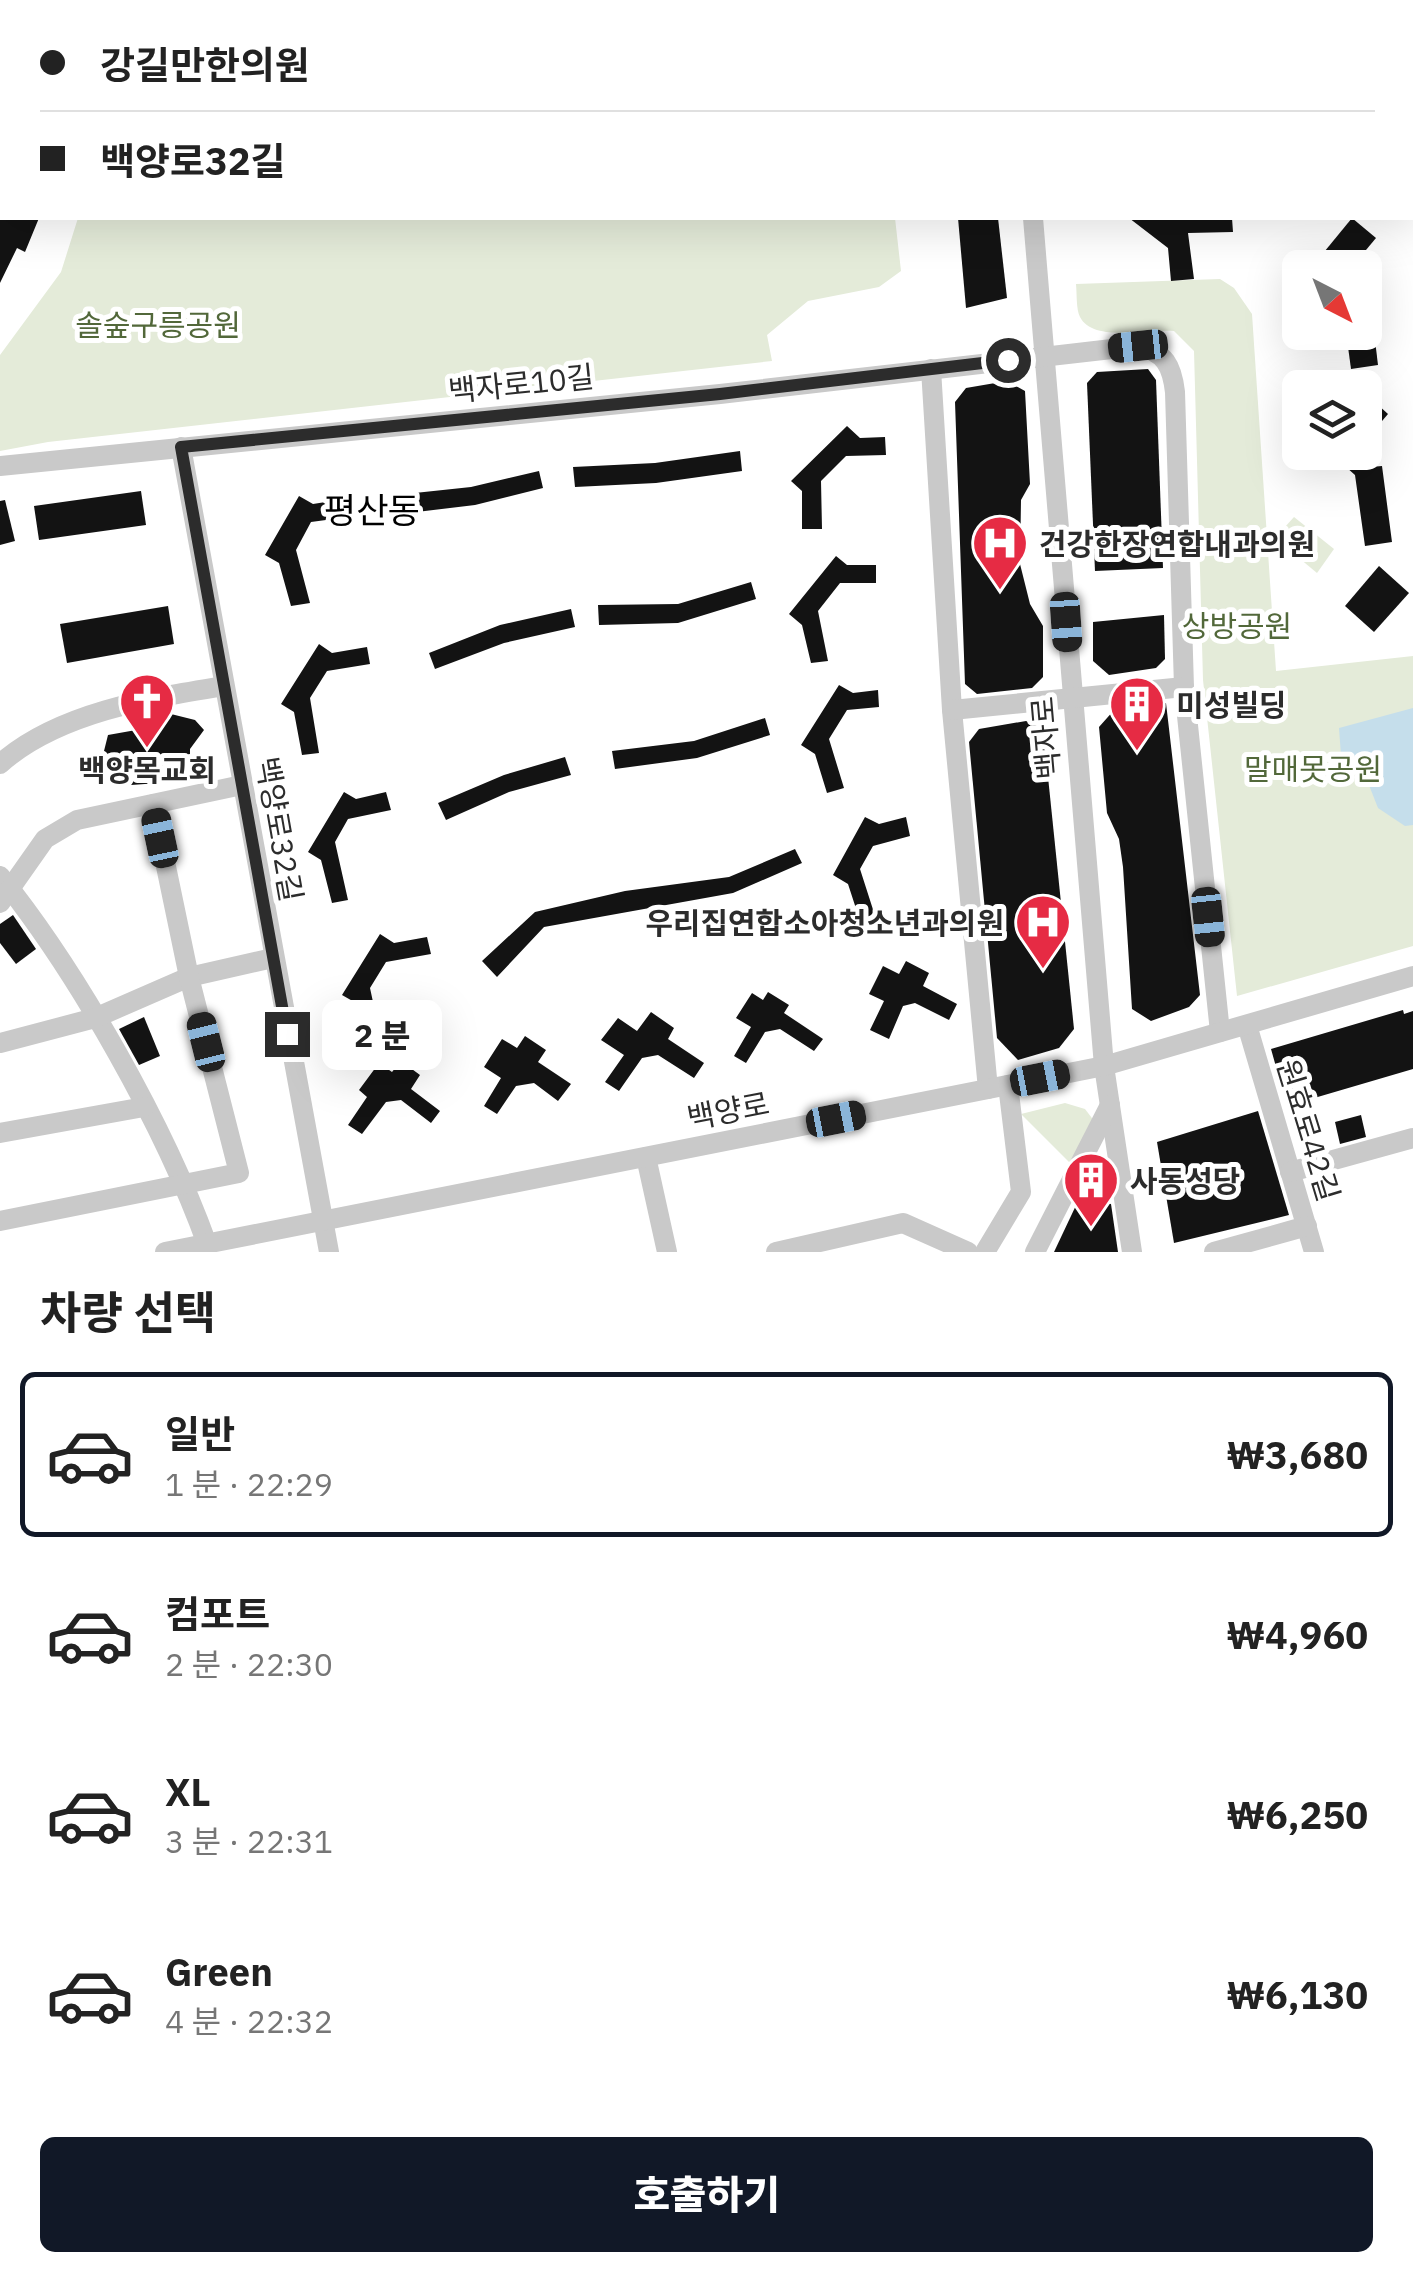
<!DOCTYPE html>
<html lang="ko">
<head>
<meta charset="utf-8">
<style>
  :root { --surface:#fff; --page:#f6f6f6; --text:#222; --muted:#767676; --line:#e0e0e0; --accent:#111827 }
  body { margin:0; font-family:"IBM Plex Sans","Noto Sans KR",sans-serif; background:var(--page); color:var(--text); height:100vh; display:flex; flex-direction:column; font-size:38px; white-space:nowrap }
  * { box-sizing:border-box; margin:0 }
  p { font-size:32px; color:var(--muted) }
  .icon { flex:none; width:55px; height:55px; fill:none; stroke:currentColor; stroke-width:2; stroke-linecap:round; stroke-linejoin:round }
  .map { position:relative; height:1252px; overflow:hidden }
  .drawer { display:flex; flex-direction:column; background:var(--surface); flex:1 }
  .drawer>* { flex:none }
  .hud { position:absolute; left:0px; top:0px; width:1415px; height:220px; box-shadow:0 10px 40px #0002; display:grid; align-content:center; height:220px; padding:0 40px; background:var(--surface) }
  .needle { width:65px; rotate:138deg }
  .buttons { position:absolute; left:1282px; top:250px; display:grid; gap:20px }
  .buttons a { display:grid; place-items:center; width:100px; height:100px; border-radius:15px; background:var(--surface); box-shadow:0 10px 40px #0002; font-size:50px }
  .end { position:absolute; width:45px; height:45px; margin:-22px; border:12px solid #2c2c2c; background:#fff; box-shadow:0 0 0 5px #fff }
  .from { border-radius:50% }
  .bubble { position:absolute; height:70px; border-radius:15px; background:var(--surface); box-shadow:0 10px 40px #0002; font-size:32px; font-weight:800; line-height:70px; text-align:center }
  .car { position:absolute; width:30px; height:60px; margin:-30px -15px; border-radius:12px; box-shadow:0 0 8px 2px #0007; background:linear-gradient(#222 24%,#8ab4d8 0 40%,#222 0 76%,#8ab4d8 0 86%,#222 0) }
  .hud b { display:flex; align-items:center; gap:35px; height:95px; font-size:38px }
  .hud b+b { border-top:2px solid var(--line) }
  .hud i { width:25px; height:25px; background:var(--text) }
  ul { padding:0; list-style:none }
  li { display:flex; align-items:center; gap:30px; height:165px; margin:0 20px 15px; padding:0 20px; border:5px solid transparent; border-radius:15px }
  li div { flex:1 }
  li b { display:block; font-size:38px }
  li em { font-style:normal; font-weight:800 }
  li.on { border-color:var(--accent) }
  li>.icon { width:90px; height:90px; stroke-width:1.5 }
  h2 { padding:0 40px; font-size:45px; line-height:120px }
  .cta { display:flex; gap:20px; margin-top:auto; padding:20px 40px }
  .cta a { flex:1; height:115px; border-radius:15px; background:var(--accent); color:#fff; font-size:40px; font-weight:800; line-height:115px; text-align:center }
  .map>svg:first-child { display:block }
</style>
</head>
<body>
<div class="map">
<svg width="1413" height="1252" viewBox="0 0 1413 1252">
  <rect width="100%" height="100%" fill="#fff"/>
  <g fill="#e4ebd9">
    <path d="M0 0H966L967 2H2V13Z"/>
    <path d="M78 218H895L901 271 879 287 808 301 767 335 772 361 48 442 0 451V355L61 272Z"/>
    <path d="M1220 279 1234 288 1252 314 1276 671 1413 656V946L1237 996 1203 680 1194 351 1174 331C1151 329 1093 343 1080 317 1076 309 1077 294 1076 284Z"/>
    <path d="M1294 517 1334 549 1317 573 1275 538Z"/>
    <path d="M1065 1103 1085 1109 1098 1126 1077 1170 1021 1114Z"/>
  </g>
  <path fill="#c5deeb" d="M1413 708V825L1405 826 1378 808 1363 770 1342 769 1339 728Z"/>
  <g fill="#131313">
    <path d="M0 218H39L25 252 17 248 0 283Z"/>
    <path d="M958 218H998L1007 298 966 308Z"/>
    <path d="M1129 218H1232L1233 232 1188 233 1194 279 1171 281 1168 248Z"/>
    <path d="M1352 218 1376 238 1351 268H1311Z"/>
    <path d="M1346 332H1374L1378 365 1351 369Z"/>
    <path d="M1148 369 1156 380 1163 568 1095 571 1087 383 1097 372Z"/>
    <path d="M1007 381 1025 391 1030 484 1021 500 1020 564 1030 604 1043 626V677L1032 688 977 694 965 684 955 402 966 388Z"/>
    <path d="M1365 393 1388 414 1365 441Z"/>
    <path d="M847 426 860 438 885 437 886 455 846 456 821 481 822 529H802V491L791 481Z"/>
    <path d="M740 451 742 471 656 483 575 487 573 467 655 463Z"/>
    <path d="M1329 452H1355L1371 467 1382 466 1392 542 1365 546 1355 475Z"/>
    <path d="M539 471 543 488 475 505 400 514 396 495 471 487Z"/>
    <path d="M141 491 146 525 39 540 34 506Z"/>
    <path d="M299 496 313 504 351 498 356 516 311 522 296 550 310 603 291 606 279 563 265 555Z"/>
    <path d="M5 500 15 541 0 545V501Z"/>
    <path d="M836 556 847 565H876V583H840L818 611 828 661 811 663 802 625 789 614Z"/>
    <path d="M1379 566 1409 593 1374 632 1345 606Z"/>
    <path d="M751 582 756 599 678 623 599 625 598 605 678 604Z"/>
    <path d="M168 606 174 644 67 663 60 624Z"/>
    <path d="M571 609 575 627 504 643 435 669 429 653 500 625Z"/>
    <path d="M1164 615 1165 659 1156 668 1109 675 1093 661V622Z"/>
    <path d="M319 644 332 653 367 647 370 664 327 671 310 698 319 753 302 755 294 712 281 704Z"/>
    <path d="M839 685 853 693 878 690 879 707 847 710 829 739 844 788 827 793 815 754 801 745Z"/>
    <path d="M1166 703 1200 995 1189 1007 1151 1021 1132 1009 1123 867 1119 839 1107 813 1099 727 1115 709Z"/>
    <path d="M171 714 195 720 204 730 190 749V768L162 772 159 783 131 785 115 773 104 751 108 735 153 727Z"/>
    <path d="M765 718 770 735 697 758 615 769 612 751 694 741Z"/>
    <path d="M1026 721 1039 727 1044 738 1074 1029 1059 1048 1018 1060 997 1038 969 742 979 729Z"/>
    <path d="M565 757 571 775 509 792 446 820 438 803 504 775Z"/>
    <path d="M344 792 356 799 386 792 391 810 348 819 335 842 348 900 332 903 321 860 308 852Z"/>
    <path d="M865 817 879 824 906 817 910 836 873 846 860 869 877 922 862 927 848 884 833 875Z"/>
    <path d="M795 849 802 863 733 893 544 927 497 977 482 961 535 912 625 891 729 877Z"/>
    <path d="M13 915 36 949 16 964 0 943V924Z"/>
    <path d="M380 934 394 943 427 937 431 954 386 962 370 988 381 1039 365 1042 356 1003 342 995Z"/>
    <path d="M906 961 929 973 923 986 957 1004 949 1020 915 1003 903 1006 889 1039 870 1030 884 1001 869 994 883 966 899 974Z"/>
    <path d="M768 992 789 1005 784 1013 823 1039 814 1051 780 1029 765 1032 746 1063 734 1056 751 1027 736 1018 752 993 763 1000Z"/>
    <path d="M1403 1010 1404 1014 1413 1011V1069L1287 1106 1271 1049Z"/>
    <path d="M651 1012 674 1028 668 1039 704 1063 694 1078 658 1055 642 1058 619 1091 605 1082 624 1055 601 1040 618 1018 637 1031Z"/>
    <path d="M144 1017 160 1056 139 1065 119 1029Z"/>
    <path d="M525 1036 546 1050 538 1062 571 1084 558 1101 534 1083 516 1086 497 1114 484 1106 501 1078 484 1067 502 1039 517 1048Z"/>
    <path d="M401 1061 420 1075 411 1089 440 1111 431 1123 401 1100 386 1102 362 1134 348 1125 367 1097 359 1090 379 1063 392 1072Z"/>
    <path d="M1258 1111 1289 1215 1174 1243 1157 1142Z"/>
    <path d="M1361 1115 1366 1137 1340 1144 1335 1122Z"/>
    <path d="M1079 1199 1111 1204 1118 1252H1054Z"/>
  </g>
  <g fill="none" stroke-linecap="round" stroke-linejoin="round">
    <g stroke="#c9c9c9" stroke-width="20">
      <path d="M992 0V2"/>
      <path d="M1033 218 1104 1066 1132 1252"/>
      <path d="M931 369 952 710 988 1089"/>
      <path d="M181 447 329 1252"/>
      <path d="M0 466 720 394 1138 346C1165 352 1172 366 1175 392L1184 687 1220 1032"/>
      <path d="M952 710 1184 687"/>
      <path d="M0 764C57 713 150 698 224 686"/>
      <path d="M0 876C78 973 165 1127 207 1244"/>
      <path d="M0 903 45 839 77 820 242 785"/>
      <path d="M1247 1025 1314 1252"/>
      <path d="M0 1043 95 1018 189 977 273 958"/>
      <path d="M0 1133 144 1107"/>
      <path d="M646 1157 667 1252"/>
      <path d="M1290 1172 1413 1138"/>
      <path d="M0 1221 239 1173 189 977 153 804"/>
      <path d="M165 1252 1104 1066 1413 976"/>
      <path d="M776 1252 903 1223 968 1252"/>
      <path d="M985 1252 1021 1192 1008 1085"/>
      <path d="M1035 1252 1110 1105"/>
      <path d="M1214 1252 1307 1226"/>
    </g>
  </g>
  <g fill="none" stroke-linecap="round" stroke-linejoin="round">
    <path stroke="#2c2c2c" stroke-width="12" d="M287 1034 181 447 720 394 1008 360"/>
  </g>
  <defs>
    <g id="hospital-pin" transform="scale(2.875)"><path d="M0 17L-7.5 6A9.5 9.5 0 1 1 7.5 6Z" fill="#e62b44" stroke="#fff"/><path d="M-5-5h3v3.5h4V-5h3V5h-3V1.5h-4V5h-3Z" fill="#fff"/></g>
    <g id="church-pin" transform="scale(2.875)"><path d="M0 17L-7.5 6A9.5 9.5 0 1 1 7.5 6Z" fill="#e62b44" stroke="#fff"/><path d="M-1.2-6h2.4v3.5h3.3v2.4h-3.3V6h-2.4V-.1h-3.3v-2.4h3.3Z" fill="#fff"/></g>
    <g id="building-pin" transform="scale(2.875)"><path d="M0 17L-7.5 6A9.5 9.5 0 1 1 7.5 6Z" fill="#e62b44" stroke="#fff"/><path d="M-4-6H4V6H1V3H-1V6H-4ZM-2.5-4.3h1.7v1.8h-1.7ZM.8-4.3h1.7v1.8H.8ZM-2.5-1h1.7V.8h-1.7ZM.8-1h1.7V.8H.8Z" fill="#fff"/></g>
  </defs>
  <g fill-rule="evenodd">
    <use href="#hospital-pin" x="1000" y="543"/>
    <use href="#church-pin" x="147" y="701"/>
    <use href="#building-pin" x="1137" y="704"/>
    <use href="#hospital-pin" x="1043" y="922"/>
    <use href="#building-pin" x="1091" y="1180"/>
  </g>
  <g text-anchor="middle" dominant-baseline="central" stroke-width="10" stroke-linejoin="round" paint-order="stroke">
    <g font-size="30" fill="#52683a" stroke="#fff">
      <text x="158" y="324">솔숲구릉공원</text>
      <text x="1237" y="625">상방공원</text>
      <text x="1313" y="768">말매못공원</text>
    </g>
    <g font-size="30" fill="#2c2c2c" stroke="#fff">
      <text transform="translate(521 383) rotate(-6)">백자로10길</text>
      <text transform="translate(1045 738) rotate(-95)">백자로</text>
      <text transform="translate(280 829) rotate(80)">백양로32길</text>
      <text transform="translate(728 1110) rotate(-11)">백양로</text>
      <text transform="translate(1309 1130) rotate(73)">원효로42길</text>
    </g>
    <g font-size="30" font-weight="bold" fill="#2c2c2c" stroke="#fff" text-anchor="start">
      <text x="1039" y="543">건강한장연합내과의원</text>
      <text x="1176" y="704">미성빌딩</text>
      <text x="147" y="769" text-anchor="middle">백양목교회</text>
      <text x="1004" y="922" text-anchor="end">우리집연합소아청소년과의원</text>
      <text x="1130" y="1180">사동성당</text>
    </g>
    <g font-size="35" fill="#000" stroke="#fff">
      <text x="372" y="510">평산동</text>
    </g>
  </g>
</svg>
<div class="buttons">
<a><svg class="needle" viewBox="-14 -14 28 28"><path d="M0-13l5 13h-10z" fill="#e53935"/><path d="M0 13l5-13h-10z" fill="#767676"/></svg></a>
<a><svg class="icon" aria-label="layers" viewBox="0 0 24 24"><path d="M12 4l9 5-9 5-9-5zM3 14l9 5 9-5"/></svg></a>
</div>
<i class="end from" style="left:1008px;top:360px"></i>
<i class="end" style="left:287px;top:1034px"></i>
<div class="bubble" style="left:322px;top:1000px;width:120px">2 분</div>
<i class="car" style="left:1138px;top:346px;rotate:264deg"></i>
<i class="car" style="left:1066px;top:622px;rotate:176deg"></i>
<i class="car" style="left:160px;top:838px;rotate:348deg"></i>
<i class="car" style="left:1208px;top:917px;rotate:174deg"></i>
<i class="car" style="left:206px;top:1042px;rotate:346deg"></i>
<i class="car" style="left:1040px;top:1078px;rotate:79deg"></i>
<i class="car" style="left:836px;top:1119px;rotate:79deg"></i>
<div class="hud">
<b><i class="from"></i>강길만한의원</b>
<b><i></i>백양로32길</b>
</div>
</div>
<section class="drawer">
<h2>차량 선택</h2>
<ul>
<li class="on"><svg class="icon" aria-label="car" viewBox="0 0 24 24"><path d="M5 17H2v-5l4-1 3-4h7l3 4 3 1v5h-3M9 17h6M6 11h13"/><circle cx="7" cy="17" r="2"/><circle cx="17" cy="17" r="2"/></svg><div><b>일반</b><p>1 분 · 22:29</p></div><em>₩3,680</em></li>
<li><svg class="icon" aria-label="car" viewBox="0 0 24 24"><path d="M5 17H2v-5l4-1 3-4h7l3 4 3 1v5h-3M9 17h6M6 11h13"/><circle cx="7" cy="17" r="2"/><circle cx="17" cy="17" r="2"/></svg><div><b>컴포트</b><p>2 분 · 22:30</p></div><em>₩4,960</em></li>
<li><svg class="icon" aria-label="car" viewBox="0 0 24 24"><path d="M5 17H2v-5l4-1 3-4h7l3 4 3 1v5h-3M9 17h6M6 11h13"/><circle cx="7" cy="17" r="2"/><circle cx="17" cy="17" r="2"/></svg><div><b>XL</b><p>3 분 · 22:31</p></div><em>₩6,250</em></li>
<li><svg class="icon" aria-label="car" viewBox="0 0 24 24"><path d="M5 17H2v-5l4-1 3-4h7l3 4 3 1v5h-3M9 17h6M6 11h13"/><circle cx="7" cy="17" r="2"/><circle cx="17" cy="17" r="2"/></svg><div><b>Green</b><p>4 분 · 22:32</p></div><em>₩6,130</em></li>
</ul>
<div class="cta"><a>호출하기</a></div>
</section>
</body>
</html>
